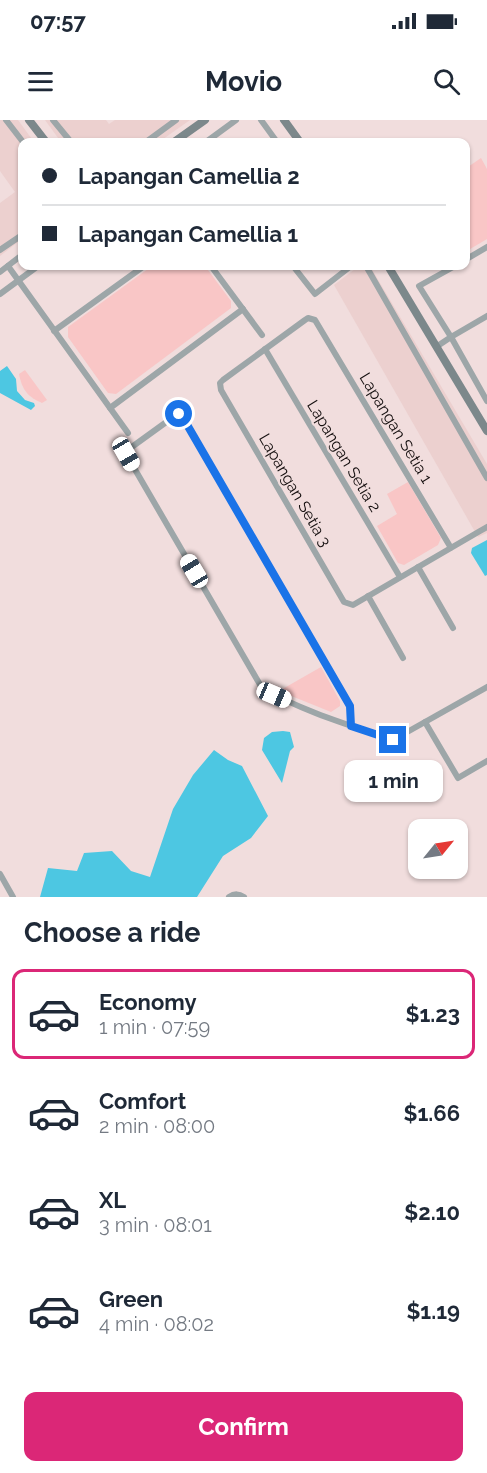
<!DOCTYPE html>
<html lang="en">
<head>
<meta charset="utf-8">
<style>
  :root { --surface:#fff; --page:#f6f6f7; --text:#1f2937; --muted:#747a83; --line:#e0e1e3; --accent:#db2777 }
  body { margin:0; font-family:Raleway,sans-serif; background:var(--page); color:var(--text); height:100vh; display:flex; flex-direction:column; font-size:22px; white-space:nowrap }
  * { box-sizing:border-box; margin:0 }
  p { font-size:20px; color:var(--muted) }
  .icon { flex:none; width:33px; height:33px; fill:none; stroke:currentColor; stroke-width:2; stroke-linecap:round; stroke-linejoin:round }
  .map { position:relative; height:777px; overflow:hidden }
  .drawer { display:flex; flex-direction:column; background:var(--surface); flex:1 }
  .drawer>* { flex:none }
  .banner { position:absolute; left:18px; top:18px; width:452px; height:132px; border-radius:12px; box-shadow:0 2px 4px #0004; display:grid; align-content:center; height:132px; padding:0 24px; background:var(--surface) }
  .needle { width:39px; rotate:60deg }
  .controls { position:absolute; left:408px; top:699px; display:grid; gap:12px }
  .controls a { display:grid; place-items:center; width:60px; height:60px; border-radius:12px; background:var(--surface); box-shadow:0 2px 4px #0004; font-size:30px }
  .end { position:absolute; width:27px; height:27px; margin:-14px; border:8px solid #1a73e8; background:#fff; box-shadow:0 0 0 3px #fff }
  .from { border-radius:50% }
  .bubble { position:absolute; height:42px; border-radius:12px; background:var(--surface); box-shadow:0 2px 4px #0004; font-size:20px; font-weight:700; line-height:42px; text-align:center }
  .car { position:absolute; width:18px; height:36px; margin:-18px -9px; border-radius:8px; box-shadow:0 0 4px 2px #0007; background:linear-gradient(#fff 24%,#345 0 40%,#fff 0 76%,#345 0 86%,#fff 0) }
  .banner b { display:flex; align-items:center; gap:21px; height:57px; font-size:22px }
  .banner b+b { border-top:2px solid var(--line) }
  .banner i { width:15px; height:15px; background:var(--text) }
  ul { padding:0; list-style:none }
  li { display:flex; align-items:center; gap:18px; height:90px; margin:0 12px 9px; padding:0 12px; border:3px solid transparent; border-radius:12px }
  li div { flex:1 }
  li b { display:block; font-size:22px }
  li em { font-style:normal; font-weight:700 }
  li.on { border-color:var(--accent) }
  li>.icon { width:54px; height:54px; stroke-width:1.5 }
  h2 { padding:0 24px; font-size:27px; line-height:72px }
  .primary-button { display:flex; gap:12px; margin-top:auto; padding:12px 24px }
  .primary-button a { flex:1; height:69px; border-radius:12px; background:var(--accent); color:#fff; font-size:24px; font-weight:700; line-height:69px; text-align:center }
  .status { display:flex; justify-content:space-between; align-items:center; height:42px; padding:0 30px; background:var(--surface); direction:ltr }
  .status svg { height:16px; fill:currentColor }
  header { display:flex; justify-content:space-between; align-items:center; height:78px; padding:0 24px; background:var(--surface); font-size:27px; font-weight:700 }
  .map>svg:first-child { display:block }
</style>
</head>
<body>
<div class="status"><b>07:57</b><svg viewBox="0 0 49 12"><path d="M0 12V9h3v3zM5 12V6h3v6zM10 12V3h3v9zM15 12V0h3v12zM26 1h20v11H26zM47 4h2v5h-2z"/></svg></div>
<header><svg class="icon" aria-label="menu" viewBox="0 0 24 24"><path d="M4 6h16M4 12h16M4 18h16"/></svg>Movio<svg class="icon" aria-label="search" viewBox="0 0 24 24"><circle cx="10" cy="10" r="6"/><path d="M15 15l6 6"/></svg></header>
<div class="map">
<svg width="487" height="777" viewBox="0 0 487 777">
  <rect width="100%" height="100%" fill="#f1dddd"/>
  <g fill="#ecd0cf">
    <path d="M0 0H18L34 22H22V119L0 136V83L15 72 0 51Z"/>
    <path d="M45 0H106L109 4 115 0H190L159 22H61Z"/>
    <path d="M359 146H370L487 344V413L478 417 334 165Z"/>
  </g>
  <g fill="#f9c6c6">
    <path d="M481 38 487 49V119L465 132V49Z"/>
    <path d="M152 146H205L231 181V188L116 274 108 273 68 217V207Z"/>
    <path d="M25 250 47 280 42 283C28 277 22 270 19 254Z"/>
    <path d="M408 362 441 418 438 425 404 445 398 443 377 406 397 394 387 374Z"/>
    <path d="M321 547 340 581V586L331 592 279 571Z"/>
  </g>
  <g fill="#4dc7e2">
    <path d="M7 246 16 259 17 271 25 280 34 283 35 286 31 290 0 273V251Z"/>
    <path d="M487 420V455L485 456 471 433 472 428Z"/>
    <path d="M283 611 290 612 294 627 290 631 282 663 262 630 264 618 272 612Z"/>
    <path d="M214 630 228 640 242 646 268 696 251 718 223 736 197 777H40L48 748 77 751 84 733 112 731 131 751 150 757 173 689 193 655Z"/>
  </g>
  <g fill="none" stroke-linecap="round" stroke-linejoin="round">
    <g stroke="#9da6a8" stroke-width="6">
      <path d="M6 0 23 22"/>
      <path d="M53 0 71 22"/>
      <path d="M261 0 277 22"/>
      <path d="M146 22 176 0"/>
      <path d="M206 22 236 0"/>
      <path d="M0 130 22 115"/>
      <path d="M465 140 487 127"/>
      <path d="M8 146 128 313"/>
      <path d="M211 146 262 215"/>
      <path d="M293 146 315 174 351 146"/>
      <path d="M366 146 487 358"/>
      <path d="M455 146 419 166 451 217 487 281"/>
      <path d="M0 152 22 135"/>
      <path d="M0 174 38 146"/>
      <path d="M54 211 144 146"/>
      <path d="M436 227 451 217 487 196"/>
      <path d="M265 229 400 457"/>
      <path d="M110 288 243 189"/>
      <path d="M451 428 315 200 308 198 305 200 223 260 220 263 221 270 344 482 353 485 480 411 487 407"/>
      <path d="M418 447 453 508"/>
      <path d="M368 476 403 538"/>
      <path d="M425 602 458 658 487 641"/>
      <path d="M351 606 350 586 182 296 179 294 176 295 129 329 126 331V334L262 568C302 591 349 605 393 620L487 567"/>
      <path d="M0 754 13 777"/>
      <path d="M229 777C235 773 239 774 244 777"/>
    </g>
    <g stroke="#7c888b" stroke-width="8">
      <path d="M29 0 46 22"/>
      <path d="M284 0 300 22"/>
      <path d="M174 22 205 0"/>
      <path d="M388 146 487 311"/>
    </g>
  </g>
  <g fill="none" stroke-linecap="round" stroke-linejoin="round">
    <path stroke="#1a73e8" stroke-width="8" d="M179 294 182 296 350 586 351 606 393 620"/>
  </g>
  <g text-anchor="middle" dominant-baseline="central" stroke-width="4.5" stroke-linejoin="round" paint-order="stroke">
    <g font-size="16" fill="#140e0e" stroke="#f1dddd">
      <text transform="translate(396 308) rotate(59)">Lapangan Setia 1</text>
      <text transform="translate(344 336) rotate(59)">Lapangan Setia 2</text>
      <text transform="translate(295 370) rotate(60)">Lapangan Setia 3</text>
    </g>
  </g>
</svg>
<div class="controls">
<a><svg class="needle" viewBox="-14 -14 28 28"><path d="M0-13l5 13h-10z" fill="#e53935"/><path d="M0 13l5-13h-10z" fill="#747a83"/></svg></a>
</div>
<i class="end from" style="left:179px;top:294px"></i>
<i class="end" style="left:393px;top:620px"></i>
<div class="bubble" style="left:344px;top:640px;width:99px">1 min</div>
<i class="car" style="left:126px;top:334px;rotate:150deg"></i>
<i class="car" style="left:194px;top:451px;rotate:329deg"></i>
<i class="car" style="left:274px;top:575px;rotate:113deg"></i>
<div class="banner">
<b><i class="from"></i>Lapangan Camellia 2</b>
<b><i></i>Lapangan Camellia 1</b>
</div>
</div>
<section class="drawer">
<h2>Choose a ride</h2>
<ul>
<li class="on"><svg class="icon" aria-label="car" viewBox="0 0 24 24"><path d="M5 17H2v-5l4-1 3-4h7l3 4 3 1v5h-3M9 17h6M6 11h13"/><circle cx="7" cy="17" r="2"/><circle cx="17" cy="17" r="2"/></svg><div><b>Economy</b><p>1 min · 07:59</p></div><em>$1.23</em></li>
<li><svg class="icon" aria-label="car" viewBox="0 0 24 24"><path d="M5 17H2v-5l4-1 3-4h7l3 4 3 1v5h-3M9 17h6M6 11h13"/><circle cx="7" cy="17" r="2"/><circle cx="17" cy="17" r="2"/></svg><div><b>Comfort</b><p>2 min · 08:00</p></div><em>$1.66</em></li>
<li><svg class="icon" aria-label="car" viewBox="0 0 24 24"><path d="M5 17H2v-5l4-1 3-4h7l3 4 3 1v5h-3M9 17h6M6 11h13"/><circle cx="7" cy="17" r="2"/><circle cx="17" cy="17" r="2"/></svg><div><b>XL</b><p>3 min · 08:01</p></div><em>$2.10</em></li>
<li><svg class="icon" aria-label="car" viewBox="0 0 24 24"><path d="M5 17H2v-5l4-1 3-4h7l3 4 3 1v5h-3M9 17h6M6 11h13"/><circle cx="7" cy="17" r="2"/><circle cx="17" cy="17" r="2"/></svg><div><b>Green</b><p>4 min · 08:02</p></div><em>$1.19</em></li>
</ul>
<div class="primary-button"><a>Confirm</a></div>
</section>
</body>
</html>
